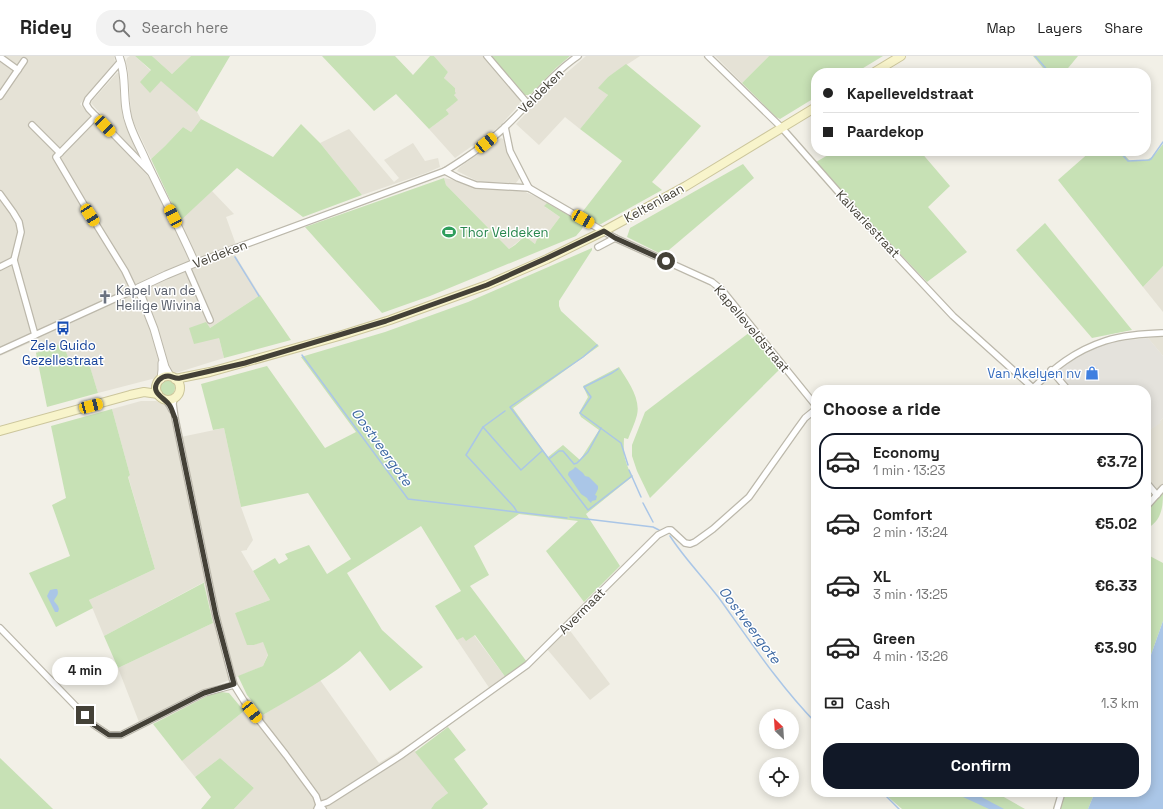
<!DOCTYPE html>
<html lang="en">
<head>
<meta charset="utf-8">
<style>
  :root { --surface:#fff; --page:#f2f2f2; --text:#222; --muted:#767676; --line:#e0e0e0; --accent:#111827 }
  body { margin:0; font-family:"Space Grotesk",sans-serif; background:var(--page); color:var(--text); height:100vh; display:flex; flex-direction:column; font-size:15px; white-space:nowrap }
  * { box-sizing:border-box; margin:0 }
  p { font-size:13px; color:var(--muted) }
  .icon { flex:none; width:22px; height:22px; fill:none; stroke:currentColor; stroke-width:2; stroke-linecap:round; stroke-linejoin:round }
  .map { position:relative; flex:1; overflow:hidden }
  .sheet { position:absolute; left:811px; top:329px; width:340px; height:412px; display:flex; flex-direction:column; background:var(--surface); border-radius:16px; box-shadow:0 2px 10px #0003 }
  .sheet>* { flex:none }
  .guide { position:absolute; left:811px; top:12px; width:340px; height:88px; border-radius:16px; box-shadow:0 2px 10px #0003; display:grid; align-content:center; height:88px; padding:0 12px; background:var(--surface) }
  .needle { width:26px; rotate:335deg }
  .tools { position:absolute; left:759px; top:653px; display:grid; gap:8px }
  .tools a { display:grid; place-items:center; width:40px; height:40px; border-radius:50%; background:var(--surface); box-shadow:0 2px 10px #0003; font-size:20px }
  .end { position:absolute; width:18px; height:18px; margin:-9px; border:5px solid #444137; background:#fff; box-shadow:0 0 0 2px #fff }
  .from { border-radius:50% }
  .bubble { position:absolute; height:28px; border-radius:14px; background:var(--surface); box-shadow:0 2px 10px #0003; font-size:13px; font-weight:700; line-height:28px; text-align:center }
  .car { position:absolute; width:12px; height:24px; margin:-12px -6px; border-radius:5px; box-shadow:0 0 3px 1px #0007; background:linear-gradient(#f5c518 24%,#345 0 40%,#f5c518 0 76%,#345 0 86%,#f5c518 0) }
  .guide b { display:flex; align-items:center; gap:14px; height:38px; font-size:15px }
  .guide b+b { border-top:1px solid var(--line) }
  .guide i { width:10px; height:10px; background:var(--text) }
  ul { padding:0; list-style:none }
  li { display:flex; align-items:center; gap:12px; height:56px; margin:0 8px 6px; padding:0 4px; border:2px solid transparent; border-radius:16px }
  li div { flex:1 }
  li b { display:block; font-size:15px }
  li em { font-style:normal; font-weight:700 }
  li.current { border-color:var(--accent) }
  li>.icon { width:36px; height:36px; stroke-width:1.5 }
  h2 { padding:0 12px; font-size:18px; line-height:48px }
  .pay { display:flex; align-items:center; gap:10px; height:44px; padding:0 12px; font-size:15px }
  .pay p { margin-inline-start:auto }
  .action { display:flex; gap:8px; margin-top:auto; padding:8px 12px }
  .action a { flex:1; height:46px; border-radius:16px; background:var(--accent); color:#fff; font-size:16px; font-weight:700; line-height:46px; text-align:center }
  header { display:flex; align-items:center; gap:24px; box-sizing:border-box; height:56px; padding:0 20px; background:var(--surface); border-bottom:1px solid var(--line) }
  header strong { font-size:19px }
  nav { display:flex; gap:22px; margin-inline-start:auto; font-size:14px }
  .search { width:280px; height:36px; background:var(--page); display:flex; align-items:center; gap:10px; box-sizing:border-box; padding:0 14px; border-radius:16px; color:var(--muted); font-size:15px }
  .map>svg:first-child { display:block }
</style>
</head>
<body>
<header>
<strong>Ridey</strong>
<div class="search"><svg class="icon" aria-label="search" viewBox="0 0 24 24"><circle cx="10" cy="10" r="6"/><path d="M15 15l6 6"/></svg>Search here</div>
<nav><a>Map</a><a>Layers</a><a>Share</a></nav>
</header>
<div class="map">
<svg width="1163" height="753" viewBox="0 0 1163 753">
  <rect width="100%" height="100%" fill="#f2f0e7"/>
  <g fill="#e5e2d6">
    <path d="M0 0H114L115 6 80 48 148 120 153 127 162 145 179 165 212 135 234 158 226 161 239 197 235 199 260 239 210 272H189L219 282 224 302 179 316 98 337 87 302 70 307 63 288 36 297 34 285 0 300Z"/>
    <path d="M130 0H135L151 15 150 36 161 24 197 56 201 63 191 76 183 71 165 90 151 103 134 67 131 58 128 15 126 5 127 2Z"/>
    <path d="M152 0H191L172 18Z"/>
    <path d="M434 0H491L525 39 517 51 499 71 455 102 429 73 449 58 446 55 456 43 454 39 455 32 444 22 448 16Z"/>
    <path d="M586 0H640L608 21 599 32 608 39 580 73 565 61 539 89 516 68 556 26Z"/>
    <path d="M715 0H769L742 27Z"/>
    <path d="M117 17H119L121 48 123 62 126 70 139 99 138 100 91 47 92 45Z"/>
    <path d="M349 73 394 126 399 122 384 104 413 87 425 105 438 102 440 111 426 117 362 139 320 87Z"/>
    <path d="M501 82 503 83 506 95 519 118V123L516 127 479 126 457 115 460 111Z"/>
    <path d="M444 122 460 125 474 132 521 134 543 144 547 147 545 151 560 161 548 177 537 183 535 188 525 180 509 193 446 129Z"/>
    <path d="M1163 210V256L1143 231Z"/>
    <path d="M1163 280V300L1148 282Z"/>
    <path d="M141 345H156L168 350 176 382 224 372 241 451 253 484 247 493V494L241 495 270 544 235 557 254 589 263 585 268 598 263 610 183 643 139 666 118 612 213 567 204 526 104 580 89 544 155 513 128 420 130 419 112 353Z"/>
    <path d="M1163 362V429L1159 434H1156L1146 422V376L1160 367V365Z"/>
    <path d="M568 572 610 628 590 644 547 593Z"/>
    <path d="M474 579 506 622 490 633 457 584 463 580Z"/>
    <path d="M320 624 379 707 410 688 448 737 435 747 431 753H234L254 732 220 702 195 721 182 705 244 655 255 649 263 659Z"/>
  </g>
  <path fill="#e4e2dc" d="M1148 282 1163 300V362L1160 365 1161 367 1146 376V334H1071L1057 318 1058 312 1071 303 1088 294 1111 286Z"/>
  <g fill="#c7e1b5">
    <path d="M135 0H152L172 18 191 0H230L197 56 161 25 150 37 140 26 151 14Z"/>
    <path d="M322 0H395L413 19 430 0H434L448 16 444 22 455 32V36L456 37 454 39 458 44 446 54 449 58 429 73 396 38 374 55Z"/>
    <path d="M491 0H570L556 12 530 39H525Z"/>
    <path d="M769 0H883L855 17H816V41L780 63 776 61 742 27Z"/>
    <path d="M1033 0H1078L1064 17H1047Z"/>
    <path d="M626 8 701 70 652 126 662 134 601 168 597 169 580 159 622 105 580 73 608 39 598 32 608 21Z"/>
    <path d="M201 63 273 101 301 68 320 87 362 139 303 161 237 112 180 165 151 103 165 90 183 71 191 76Z"/>
    <path d="M1163 88V210L1143 231 1058 124 1091 95H1121L1130 105C1150 105 1151 104 1163 88Z"/>
    <path d="M835 95H920L950 130 928 151 967 196 927 226 866 162 816 106Z"/>
    <path d="M743 108 754 122 663 199 627 181 630 172Z"/>
    <path d="M444 122 446 129 509 193 515 189 525 180 535 188 537 183 548 177 560 161 544 150 547 147 584 168 582 173 576 180 430 240 382 257 305 171Z"/>
    <path d="M1045 167 1132 274 1092 282 1016 194Z"/>
    <path d="M592 192V194L559 245V250L561 255 599 290 513 352 548 401 563 389 580 404 599 374 581 361 579 357 588 341 583 330 619 311C627 324 641 342 637 359 635 367 631 375 628 383L624 382C623 401 625 404 632 421L586 458 620 510 584 546 546 495 578 465 519 458 474 490 489 519 470 530 527 606 506 622 475 579 466 585 463 581 457 584 435 550 461 535 421 470 347 517 382 574 423 611 390 635 360 595C333 620 295 640 263 659L247 639 238 620 263 610 268 599 263 586 254 589H247L235 557 270 544 253 515 275 502 279 508 288 503 285 498 309 489 327 518 351 503 308 437 241 451 224 372 213 374 201 328 267 310 325 392 356 376 301 301 385 276 468 246Z"/>
    <path d="M260 239 291 284 224 302 219 282 194 288 189 272 206 266 210 272Z"/>
    <path d="M750 276 780 313 650 442 637 415 632 400V389L645 356Z"/>
    <path d="M63 287 70 307 87 301 98 337 47 351 36 297Z"/>
    <circle cx="167" cy="332" r="8"/>
    <path d="M112 353 130 419 128 421 155 513 89 544 93 552 56 571 29 517 70 500 52 449 66 442 51 370Z"/>
    <path d="M1163 433C1163 450 1163 464 1146 473V451Z"/>
    <path d="M1146 498 1163 507V565L1146 613Z"/>
    <path d="M205 526 204 528 213 567 118 612 104 580Z"/>
    <path d="M221 636 229 637 244 655 182 705 153 668 213 637Z"/>
    <path d="M448 671 466 694 454 703 488 748 482 753H431L435 747 448 737 415 696Z"/>
    <path d="M0 702 53 753H0Z"/>
    <path d="M220 702 254 732 234 753H201L211 741 195 721Z"/>
    <path d="M888 736H995L1025 753H902L887 740Z"/>
    <path d="M1059 736H1095L1088 753H1053Z"/>
  </g>
  <g fill="#aac6e7">
    <path d="M575 411 577 412 578 413 583 417 585 420 589 421 598 430V433L595 439 597 440 596 444 592 445 591 447 588 444 587 442 581 438 568 419C568 414 573 415 575 411Z"/>
    <path d="M55 533H57C60 539 55 541 54 545L58 550 59 553 58 556H55L47 540 50 534Z"/>
    <path d="M1163 565V753H1088L1095 736H1146V613Z"/>
    <path d="M957 736H972L1004 753H989L963 741Z"/>
  </g>
  <g fill="none" stroke-linecap="round" stroke-linejoin="round">
    <g stroke="#aac6e7" stroke-width="1.5">
      <path d="M1035 0 1050 17"/>
      <path d="M1119 95 1128 105 1149 104 1151 103 1163 86"/>
      <path d="M235 201 259 240"/>
      <path d="M302 299 408 443 567 462"/>
      <path d="M618 313 612 317 584 331 591 341 580 357 621 387 628 409"/>
      <path d="M505 355 483 371 521 414 542 395"/>
      <path d="M483 371 466 399 514 451 517 456"/>
      <path d="M601 372 588 396 577 407 574 408 563 395H559L549 403 588 454 632 420"/>
      <path d="M549 403 510 351 583 301 597 289"/>
      <path d="M629 414 641 441"/>
      <path d="M643 447 653 466"/>
      <path d="M570 461 653 471 659 474"/>
      <path d="M670 480C684 502 703 521 719 542 750 585 779 629 816 667"/>
      <path d="M882 736 899 753"/>
    </g>
    <g stroke="#bcb8ab" stroke-width="8">
      <g id="minor">
        <path d="M487 0 528 48"/>
        <path d="M708 0 782 72 863 164 953 260 1033 332"/>
        <path d="M0 1 18 14"/>
        <path d="M121 5 88 43 86 48 89 53 150 116"/>
        <path d="M0 40 24 5"/>
        <path d="M96 60 56 101 86 152 125 215 134 234"/>
        <path d="M32 69 60 97"/>
        <path d="M505 71 510 95 529 132"/>
        <path d="M445 115 458 122 476 129 529 132 615 182 712 226 722 234 816 350"/>
        <path d="M0 138 13 156 19 166 21 176 14 204 35 279"/>
        <path d="M598 191 615 182"/>
        <path d="M195 207 445 115C466 102 487 88 505 71 530 48 550 19 578 0"/>
        <path d="M0 211 14 204"/>
        <path d="M187 211 210 264"/>
        <path d="M0 295 136 233"/>
        <path d="M1051 314 1068 334"/>
        <path d="M1031 334C1054 312 1074 295 1105 285 1123 279 1144 278 1163 277"/>
        <path d="M174 342 173 348 175 362 216 560 234 629 244 645 286 699 316 740 319 749 323 753"/>
        <path d="M165 343 170 350 172 354"/>
        <path d="M1146 426 1157 439"/>
        <path d="M1146 451 1163 432"/>
        <path d="M0 572 94 669 109 679H121L204 637 234 629"/>
        <path d="M317 753 319 749 328 746 400 700 527 609 658 479 668 474H671L685 487 690 488 695 486 713 473 749 441 797 373 805 362 816 353"/>
        <path d="M1057 753 1062 736"/>
      </g>
    </g>
    <g stroke="#bcb8ab" stroke-width="9">
      <g id="tertiary">
        <path d="M119 0C128 22 121 47 130 69 134 81 141 93 146 105 162 139 180 173 195 207L166 219 138 232 154 273 165 311 170 320"/>
        <path d="M161 323 162 314V307"/>
      </g>
    </g>
    <g stroke="#ccc69c" stroke-width="10">
      <g id="secondary">
        <path d="M873 17 901 0"/>
        <circle cx="168" cy="332" r="12"/>
        <path d="M175 323 210 316 339 280 390 264 487 229 547 203 604 175 686 130 816 51"/>
        <path d="M0 375 130 339 144 336 158 338"/>
      </g>
    </g>
    <use href="#minor" stroke="#fff" stroke-width="5.5"/>
    <use href="#tertiary" stroke="#fff" stroke-width="7"/>
    <use href="#secondary" stroke="#f8f4cb" stroke-width="8"/>
  </g>
  <g fill="none" stroke-linecap="round" stroke-linejoin="round">
    <path stroke="#444137" stroke-width="5" d="M85 659 94 669 109 679H121L204 637 234 628 216 560 175 362C173 358 172 353 170 350 166 342 148 337 159 324 161 322 164 320 168 320 172 320 175 323 180 322L245 307 386 265 487 229 547 202 604 175 615 182 666 205"/>
  </g>
  <defs>
    <g id="stadium-bare" transform="scale(1.08)"><path d="M0-5a6.5 5 0 1 0 0 10a6.5 5 0 1 0 0-10ZM-3.5-1.8h7v3.6h-7Z" fill="#2e9e5b" stroke="#fff" stroke-width="2.5" paint-order="stroke"/></g>
    <g id="church-bare" transform="scale(1.08)"><path d="M-1.2-6h2.4v3.5h3.3v2.4h-3.3V6h-2.4V-.1h-3.3v-2.4h3.3Z" fill="#6b7280" stroke="#fff" stroke-width="2.5" paint-order="stroke"/></g>
    <g id="bus-bare" transform="scale(1.08)"><path d="M-5-6H5V4H4V6H2V4H-2V6H-4V4H-5ZM-3.5-4V0h7V-4ZM-3.5 1.2v1.5H-2V1.2ZM2 1.2v1.5H3.5V1.2Z" fill="#1a4fb4" stroke="#fff" stroke-width="2.5" paint-order="stroke"/></g>
    <g id="shop-bare" transform="scale(1.08)"><path d="M-5-2.5h2.3a2.7 3.5 0 0 1 5.4 0H5L5.5 6h-11ZM-1.5-2.5h3a1.5 2.3 0 0 0-3 0Z" fill="#3f7fe0" stroke="#fff" stroke-width="2.5" paint-order="stroke"/></g>
  </defs>
  <g fill-rule="evenodd">
    <use href="#stadium-bare" x="449" y="176"/>
    <use href="#church-bare" x="105" y="241"/>
    <use href="#bus-bare" x="63" y="272"/>
    <use href="#shop-bare" x="1092" y="317"/>
  </g>
  <g text-anchor="middle" dominant-baseline="central" stroke-width="3" stroke-linejoin="round" paint-order="stroke">
    <g font-size="13" fill="#444137" stroke="#fff">
      <text transform="translate(541 35) rotate(-45)">Veldeken</text>
      <text transform="translate(654 147) rotate(-29)">Keltenlaan</text>
      <text transform="translate(868 168) rotate(47)">Kalvariestraat</text>
      <text transform="translate(220 198) rotate(-21)">Veldeken</text>
      <text transform="translate(752 273) rotate(50)">Kapelleveldstraat</text>
      <text transform="translate(582 555) rotate(-45)">Avermaat</text>
    </g>
    <g font-size="13" fill="#27864d" stroke="#fff" text-anchor="start">
      <text x="460" y="176">Thor Veldeken</text>
    </g>
    <g font-size="13" fill="#5b616d" stroke="#fff" text-anchor="start">
      <text x="116" y="234">Kapel van de<tspan x="116" dy="15">Heilige Wivina</tspan></text>
    </g>
    <g font-size="13" fill="#164399" stroke="#fff">
      <text x="63" y="289">Zele Guido<tspan x="63" dy="15">Gezellestraat</tspan></text>
    </g>
    <g font-size="13" fill="#366cbe" stroke="#fff" text-anchor="end">
      <text x="1081" y="317">Van Akelyen nv</text>
    </g>
    <g font-size="14" font-style="italic" fill="#3d69a3" stroke="#fff">
      <text transform="translate(382 391) rotate(54)">Oostveergote</text>
      <text transform="translate(750 569) rotate(53)">Oostveergote</text>
    </g>
  </g>
</svg>
<div class="tools">
<a><svg class="needle" viewBox="-14 -14 28 28"><path d="M0-13l5 13h-10z" fill="#e53935"/><path d="M0 13l5-13h-10z" fill="#767676"/></svg></a>
<a><svg class="icon" aria-label="locate" viewBox="0 0 24 24"><circle cx="12" cy="12" r="6"/><path d="M12 2v4M12 18v4M2 12h4M18 12h4"/></svg></a>
</div>
<i class="end from" style="left:666px;top:205px"></i>
<i class="end" style="left:85px;top:659px"></i>
<div class="bubble" style="left:52px;top:601px;width:66px">4 min</div>
<i class="car" style="left:105px;top:70px;rotate:136deg"></i>
<i class="car" style="left:486px;top:87px;rotate:51deg"></i>
<i class="car" style="left:90px;top:159px;rotate:147deg"></i>
<i class="car" style="left:173px;top:160px;rotate:333deg"></i>
<i class="car" style="left:583px;top:163px;rotate:120deg"></i>
<i class="car" style="left:91px;top:350px;rotate:75deg"></i>
<i class="car" style="left:252px;top:656px;rotate:142deg"></i>
<div class="guide">
<b><i class="from"></i>Kapelleveldstraat</b>
<b><i></i>Paardekop</b>
</div>
<section class="sheet">
<h2>Choose a ride</h2>
<ul>
<li class="current"><svg class="icon" aria-label="car" viewBox="0 0 24 24"><path d="M5 17H2v-5l4-1 3-4h7l3 4 3 1v5h-3M9 17h6M6 11h13"/><circle cx="7" cy="17" r="2"/><circle cx="17" cy="17" r="2"/></svg><div><b>Economy</b><p>1 min · 13:23</p></div><em>€3.72</em></li>
<li><svg class="icon" aria-label="car" viewBox="0 0 24 24"><path d="M5 17H2v-5l4-1 3-4h7l3 4 3 1v5h-3M9 17h6M6 11h13"/><circle cx="7" cy="17" r="2"/><circle cx="17" cy="17" r="2"/></svg><div><b>Comfort</b><p>2 min · 13:24</p></div><em>€5.02</em></li>
<li><svg class="icon" aria-label="car" viewBox="0 0 24 24"><path d="M5 17H2v-5l4-1 3-4h7l3 4 3 1v5h-3M9 17h6M6 11h13"/><circle cx="7" cy="17" r="2"/><circle cx="17" cy="17" r="2"/></svg><div><b>XL</b><p>3 min · 13:25</p></div><em>€6.33</em></li>
<li><svg class="icon" aria-label="car" viewBox="0 0 24 24"><path d="M5 17H2v-5l4-1 3-4h7l3 4 3 1v5h-3M9 17h6M6 11h13"/><circle cx="7" cy="17" r="2"/><circle cx="17" cy="17" r="2"/></svg><div><b>Green</b><p>4 min · 13:26</p></div><em>€3.90</em></li>
</ul>
<div class="pay"><svg class="icon" aria-label="cash" viewBox="0 0 24 24"><path d="M3 7h18v10H3z"/><circle cx="12" cy="12" r="2"/></svg>Cash<p>1.3 km</p></div>
<div class="action"><a>Confirm</a></div>
</section>
</div>
</body>
</html>
